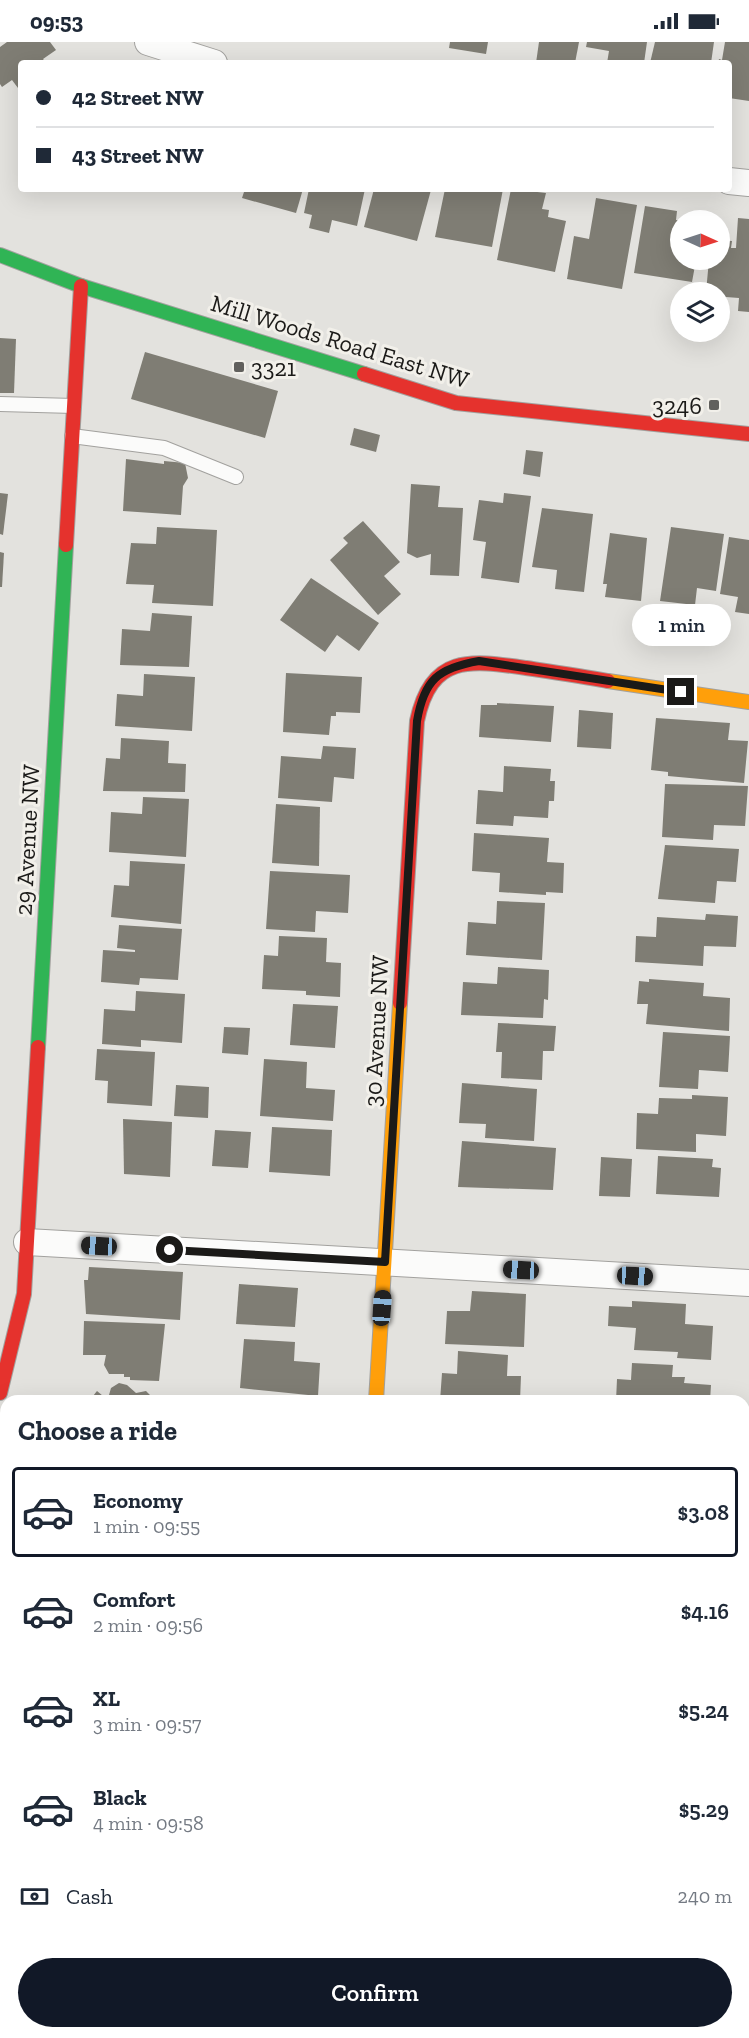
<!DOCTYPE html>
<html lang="en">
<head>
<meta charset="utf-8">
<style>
  :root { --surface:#fff; --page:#f6f6f7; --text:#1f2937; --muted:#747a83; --line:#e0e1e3; --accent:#111827 }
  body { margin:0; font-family:"Zilla Slab",serif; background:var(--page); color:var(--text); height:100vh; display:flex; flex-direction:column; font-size:22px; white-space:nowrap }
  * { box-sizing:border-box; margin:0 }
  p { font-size:20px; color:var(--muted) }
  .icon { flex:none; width:33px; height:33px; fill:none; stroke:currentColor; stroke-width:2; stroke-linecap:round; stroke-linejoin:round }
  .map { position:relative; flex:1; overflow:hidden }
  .drawer { position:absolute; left:0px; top:1353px; width:750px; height:644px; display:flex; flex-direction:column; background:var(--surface); border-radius:18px 18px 0 0; box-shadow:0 6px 24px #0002 }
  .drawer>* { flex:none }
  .hud { position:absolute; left:18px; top:18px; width:714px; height:132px; border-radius:6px; box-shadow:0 6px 24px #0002; display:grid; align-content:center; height:132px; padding:0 18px; background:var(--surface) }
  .needle { width:39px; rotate:93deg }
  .controls { position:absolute; left:670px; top:168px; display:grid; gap:12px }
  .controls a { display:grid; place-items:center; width:60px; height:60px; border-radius:50%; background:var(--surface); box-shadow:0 6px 24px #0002; font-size:30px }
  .end { position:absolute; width:27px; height:27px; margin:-14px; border:8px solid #1b1a18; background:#fff; box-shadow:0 0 0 3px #fff }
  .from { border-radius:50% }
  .bubble { position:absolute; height:42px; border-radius:21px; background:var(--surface); box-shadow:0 6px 24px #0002; font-size:20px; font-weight:600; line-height:42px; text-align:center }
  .car { position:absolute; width:18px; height:36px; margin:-18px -9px; border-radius:8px; box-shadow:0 0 4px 2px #0007; background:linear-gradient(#222 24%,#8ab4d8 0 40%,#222 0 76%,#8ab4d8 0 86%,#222 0) }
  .hud b { display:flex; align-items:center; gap:21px; height:57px; font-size:22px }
  .hud b+b { border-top:2px solid var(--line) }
  .hud i { width:15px; height:15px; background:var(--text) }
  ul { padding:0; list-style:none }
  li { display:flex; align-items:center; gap:18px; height:90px; margin:0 12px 9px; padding:0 6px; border:3px solid transparent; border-radius:6px }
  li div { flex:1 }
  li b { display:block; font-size:22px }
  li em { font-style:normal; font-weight:600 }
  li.active { border-color:var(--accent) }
  li>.icon { width:54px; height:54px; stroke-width:1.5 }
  h2 { padding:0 18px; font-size:27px; line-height:72px }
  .pay { display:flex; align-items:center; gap:15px; height:66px; padding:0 18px; font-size:22px }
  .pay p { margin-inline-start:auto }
  .primary-button { display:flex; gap:12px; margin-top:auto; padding:12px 18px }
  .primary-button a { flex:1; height:69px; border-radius:36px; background:var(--accent); color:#fff; font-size:24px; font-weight:600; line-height:69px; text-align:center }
  .status { display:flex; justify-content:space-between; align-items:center; height:42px; padding:0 30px; background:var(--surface); direction:ltr }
  .status svg { height:16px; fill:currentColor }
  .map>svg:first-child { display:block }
</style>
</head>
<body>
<div class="status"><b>09:53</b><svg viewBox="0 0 49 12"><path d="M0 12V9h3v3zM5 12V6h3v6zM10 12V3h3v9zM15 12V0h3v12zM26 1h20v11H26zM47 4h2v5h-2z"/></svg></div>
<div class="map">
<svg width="749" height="1996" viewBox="0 0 749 1996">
  <rect width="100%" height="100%" fill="#e3e2de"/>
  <g fill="#d5cba6">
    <path d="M0 1767 6 1768V1986L0 1985Z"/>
    <path d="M744 1951H749V1996H216L217 1990H744Z"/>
    <path d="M63 1991 171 1990V1996H127Z"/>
  </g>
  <g fill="#7f7d74">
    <path d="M7 0H50L56 8 43 17 46 21H21V50L12 38 2 45 0 42V5Z"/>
    <path d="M450 0H488L486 12 449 6Z"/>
    <path d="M539 0H579L575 21H536Z"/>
    <path d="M587 0H647L644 21H607L609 9 586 5Z"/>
    <path d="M655 0H714L711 21H650Z"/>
    <path d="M725 0H749V59L729 56V21H718L719 17 722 18Z"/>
    <path d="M245 147H303L296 171 242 156Z"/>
    <path d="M309 147H365L357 184 332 178 329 191 309 186 312 173 304 171Z"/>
    <path d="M374 147 431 148 417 199 364 185Z"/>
    <path d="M445 147H503L492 205 435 195Z"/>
    <path d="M511 147 546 151 542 167 549 168 548 175 566 179 555 230 497 218Z"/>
    <path d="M596 156 637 163 622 247 567 237 574 194 589 197Z"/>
    <path d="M645 164 677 169 676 178 681 179V218H696L692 240 634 231Z"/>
    <path d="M738 176 749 177V270L738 269 739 256 726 255 725 267H720V250H706L709 218H720V198L732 199 731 206H736Z"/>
    <path d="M0 296 16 297 14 351H0Z"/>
    <path d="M145 310 278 349 265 396 131 357Z"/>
    <path d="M354 386 380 393 376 410 350 403Z"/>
    <path d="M526 408 543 410 540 435 523 432Z"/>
    <path d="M126 417 164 422V419L185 421 188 436 183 444 181 473 123 469Z"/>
    <path d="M411 442 440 444 438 465 463 466 459 534 430 533 431 512 417 516 407 511Z"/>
    <path d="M0 451 8 452 3 493 0 492Z"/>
    <path d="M504 451 531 454 519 541 481 536 486 500 473 498 479 458 503 461Z"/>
    <path d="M542 466 593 472 584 550 555 547 557 528 532 525Z"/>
    <path d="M363 479 400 520 384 534 401 552 378 573 330 518 348 501 343 496Z"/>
    <path d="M157 485 217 488 213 564 152 561 154 543 126 542 131 501 156 502Z"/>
    <path d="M671 485 724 492 716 549 697 546 695 563 660 559Z"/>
    <path d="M610 491 647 496 641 559 605 555 607 542H603Z"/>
    <path d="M729 495 749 498V572L735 570 738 555 720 552Z"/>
    <path d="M0 510 4 511 2 545H0Z"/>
    <path d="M311 536 379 581 359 609 337 593 325 610 280 578Z"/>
    <path d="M152 571 192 574 189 625 120 623 122 587 150 589Z"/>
    <path d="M286 631 362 635 360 671 336 670V674H331L329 693 283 690Z"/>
    <path d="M144 632 195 635 192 689 115 684 117 652 143 654Z"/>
    <path d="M497 661 554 664 551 700 479 695 481 663H497Z"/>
    <path d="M579 668 613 671 611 707 577 705Z"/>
    <path d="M656 676 730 681 728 698 748 699 744 741 668 734V730L651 728Z"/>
    <path d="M121 696 169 699 168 721 186 722 185 750 103 749 106 716 120 717Z"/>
    <path d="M323 704 356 706 354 737 334 735 332 760 278 756 281 714 321 717Z"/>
    <path d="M504 724 551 727 550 739H555L554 759H549L548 776 514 774 513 784 476 782 478 748 503 750Z"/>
    <path d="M665 742 748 744 745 784 714 783 713 798 662 795Z"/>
    <path d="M143 755 189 757 186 815 109 810 111 770 142 772Z"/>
    <path d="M276 762 320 765 319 824 272 821Z"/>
    <path d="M474 791 549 796 547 820 564 821 563 851 546 850V853L499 850 500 831 472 829Z"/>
    <path d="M665 803 739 807 736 840 717 839 715 861 658 857Z"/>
    <path d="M130 819 185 822 181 882 111 875 114 843 129 844Z"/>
    <path d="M270 829 350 833 348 871 316 869 315 890 266 887Z"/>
    <path d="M497 859 545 861 542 918 466 913 468 880 496 882Z"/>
    <path d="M706 872 738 874 736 905 704 904 703 924 635 920 636 894 656 895 657 875 705 878Z"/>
    <path d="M119 883 182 887 178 938 140 936 139 943 101 940 103 908 135 910V908L117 906Z"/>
    <path d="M279 894 327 896 326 920 341 921 340 955 306 953V949L262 947 264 913 278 914Z"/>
    <path d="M498 925 549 928 548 958 544 957 543 976 461 973 463 940 497 942Z"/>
    <path d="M649 937 704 941 703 954 730 956 729 989 646 982 648 962H637L639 939 649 940Z"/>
    <path d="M136 949 185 952 182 1001 141 998V1005L102 1002 104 967 135 969Z"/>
    <path d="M293 962 338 964 335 1006 290 1003Z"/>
    <path d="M498 981 556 984 554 1009H543L542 1038 501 1036 502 1010H496Z"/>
    <path d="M224 985 250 986 248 1013 222 1011Z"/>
    <path d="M663 990 730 994 728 1030 699 1028 698 1047 659 1045Z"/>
    <path d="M97 1007 155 1010 152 1064 107 1061 108 1039 95 1038Z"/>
    <path d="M264 1017 307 1020 306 1046 335 1048 333 1079 260 1074Z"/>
    <path d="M462 1041 537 1047 534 1099 485 1096 486 1082 459 1081Z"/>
    <path d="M176 1043 209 1045 208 1076 174 1074Z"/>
    <path d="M692 1053 728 1055 726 1094 696 1092V1110L636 1107 637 1071 658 1072 659 1056 692 1057Z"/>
    <path d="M123 1077 172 1080 170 1135 124 1132Z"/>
    <path d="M272 1085 332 1088 330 1134 269 1130Z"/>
    <path d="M215 1088 251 1090 248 1126 212 1124Z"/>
    <path d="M462 1099 556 1106 553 1148 458 1145Z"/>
    <path d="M658 1114 713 1117 712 1125 721 1126 719 1155 656 1152Z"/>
    <path d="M601 1115 632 1117 630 1155 599 1154Z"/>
    <path d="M89 1225 183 1230 180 1278 86 1272 84 1238H88Z"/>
    <path d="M239 1242 298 1246 295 1285 236 1282Z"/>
    <path d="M472 1249 526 1252 524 1305 445 1302 447 1269H470Z"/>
    <path d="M632 1259 686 1262 685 1282 713 1284 711 1318 677 1316 678 1310 634 1308 636 1286 608 1284 609 1264 632 1265Z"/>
    <path d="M84 1279 165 1282 159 1339 130 1338V1335H124V1332H109L104 1323 106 1313H83Z"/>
    <path d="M244 1297 295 1300 294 1319 320 1321 318 1354 240 1346Z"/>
    <path d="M458 1309 508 1313 507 1334H521L520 1359H440L442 1331 457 1332Z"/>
    <path d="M632 1321 673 1323 672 1335H685L684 1341 711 1343 710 1359H616L617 1337 631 1338Z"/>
    <path d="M119 1341 127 1343 136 1351 146 1349 156 1359H112L109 1353 111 1346Z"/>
    <path d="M97 1349 109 1359H89Z"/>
    <path d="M239 1356 264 1357V1359H238Z"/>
    <path d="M744 1634 749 1635 748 1669H744Z"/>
  </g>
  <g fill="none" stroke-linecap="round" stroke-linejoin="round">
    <g stroke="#a2a19e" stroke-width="16">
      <g id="lane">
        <path d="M0 362 74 364"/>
        <path d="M72 394 164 406 236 435"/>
      </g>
    </g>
    <g stroke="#a2a19e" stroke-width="28">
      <g id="street">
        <path d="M148 0 214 21"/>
        <path d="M729 139 749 141"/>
        <path d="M27 1200 749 1241"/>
      </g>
    </g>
    <g stroke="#a2a19e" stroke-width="16">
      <g id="fast">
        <path d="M0 213 81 244 364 332"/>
        <path d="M38 1005 66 503"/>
      </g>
    </g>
    <g stroke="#a2a19e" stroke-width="16">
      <g id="slow">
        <path d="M608 639 749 660"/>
        <path d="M376 1359 400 961"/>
      </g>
    </g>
    <g stroke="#a2a19e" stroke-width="16">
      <g id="jam">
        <path d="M364 332 456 361 749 392"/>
        <path d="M66 503 81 244"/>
        <path d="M400 961 417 679C431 612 470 618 526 626 553 630 581 634 608 639"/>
        <path d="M0 1351 24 1252 38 1005"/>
      </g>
    </g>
    <path stroke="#cececd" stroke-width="4" stroke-dasharray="4.5 3" stroke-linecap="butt" d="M749 1761V1756"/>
    <use href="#lane" stroke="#fbfbfa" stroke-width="14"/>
    <use href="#street" stroke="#fbfbfa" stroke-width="26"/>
    <use href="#fast" stroke="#30b455" stroke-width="14"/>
    <use href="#slow" stroke="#ff9f0a" stroke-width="14"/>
    <use href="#jam" stroke="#e5322d" stroke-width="14"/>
  </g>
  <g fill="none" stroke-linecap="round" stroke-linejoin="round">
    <path stroke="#1b1a18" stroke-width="8" d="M170 1208 385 1220 417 679C424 638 438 626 479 619L681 650"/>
  </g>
  <g fill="#61605d" stroke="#f2f0ea" stroke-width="2">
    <rect x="233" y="319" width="12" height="12" rx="3"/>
    <rect x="708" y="357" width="12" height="12" rx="3"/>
  </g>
  <g text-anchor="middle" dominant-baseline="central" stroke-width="6" stroke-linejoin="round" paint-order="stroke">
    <g font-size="24" fill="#1b1a18" stroke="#f2f0ea">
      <text transform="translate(340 299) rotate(17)">Mill Woods Road East NW</text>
      <text transform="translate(27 798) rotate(-87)">29 Avenue NW</text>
      <text transform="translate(376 989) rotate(-87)">30 Avenue NW</text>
    </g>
    <g font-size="24" fill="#1b1a18" stroke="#f2f0ea" text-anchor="start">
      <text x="251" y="325">3321</text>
      <text x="702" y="363" text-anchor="end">3246</text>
    </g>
  </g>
</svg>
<div class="controls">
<a><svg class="needle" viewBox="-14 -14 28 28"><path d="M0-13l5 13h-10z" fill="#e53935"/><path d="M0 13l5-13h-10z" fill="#747a83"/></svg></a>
<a><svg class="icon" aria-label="layers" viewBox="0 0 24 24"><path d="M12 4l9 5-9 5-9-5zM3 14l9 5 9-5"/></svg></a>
</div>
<i class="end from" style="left:170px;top:1208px"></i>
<i class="end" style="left:681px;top:650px"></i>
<div class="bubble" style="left:632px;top:562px;width:99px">1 min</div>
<i class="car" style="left:99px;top:1204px;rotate:273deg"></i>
<i class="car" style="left:521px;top:1228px;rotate:273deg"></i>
<i class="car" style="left:635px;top:1234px;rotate:93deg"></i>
<i class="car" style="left:382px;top:1266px;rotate:4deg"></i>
<div class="hud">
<b><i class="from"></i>42 Street NW</b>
<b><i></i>43 Street NW</b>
</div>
<section class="drawer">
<h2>Choose a ride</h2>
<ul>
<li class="active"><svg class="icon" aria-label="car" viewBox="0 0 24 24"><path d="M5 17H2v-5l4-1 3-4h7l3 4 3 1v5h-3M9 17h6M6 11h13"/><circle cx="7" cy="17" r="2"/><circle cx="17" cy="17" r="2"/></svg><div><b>Economy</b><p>1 min · 09:55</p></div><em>$3.08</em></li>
<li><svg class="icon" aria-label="car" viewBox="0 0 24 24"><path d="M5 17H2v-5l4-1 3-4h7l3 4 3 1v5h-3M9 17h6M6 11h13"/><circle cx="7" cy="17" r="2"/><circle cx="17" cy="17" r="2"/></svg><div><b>Comfort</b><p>2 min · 09:56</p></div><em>$4.16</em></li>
<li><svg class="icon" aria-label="car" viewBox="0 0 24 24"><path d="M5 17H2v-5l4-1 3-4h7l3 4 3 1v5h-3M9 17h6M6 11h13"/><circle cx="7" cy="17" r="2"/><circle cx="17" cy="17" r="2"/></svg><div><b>XL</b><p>3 min · 09:57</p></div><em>$5.24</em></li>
<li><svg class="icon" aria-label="car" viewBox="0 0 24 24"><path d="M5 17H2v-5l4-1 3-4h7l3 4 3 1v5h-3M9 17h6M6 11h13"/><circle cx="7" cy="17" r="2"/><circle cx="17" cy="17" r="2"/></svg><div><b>Black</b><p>4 min · 09:58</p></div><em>$5.29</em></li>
</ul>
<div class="pay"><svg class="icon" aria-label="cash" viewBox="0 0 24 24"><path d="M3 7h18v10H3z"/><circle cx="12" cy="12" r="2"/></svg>Cash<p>240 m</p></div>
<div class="primary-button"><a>Confirm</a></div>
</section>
</div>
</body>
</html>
